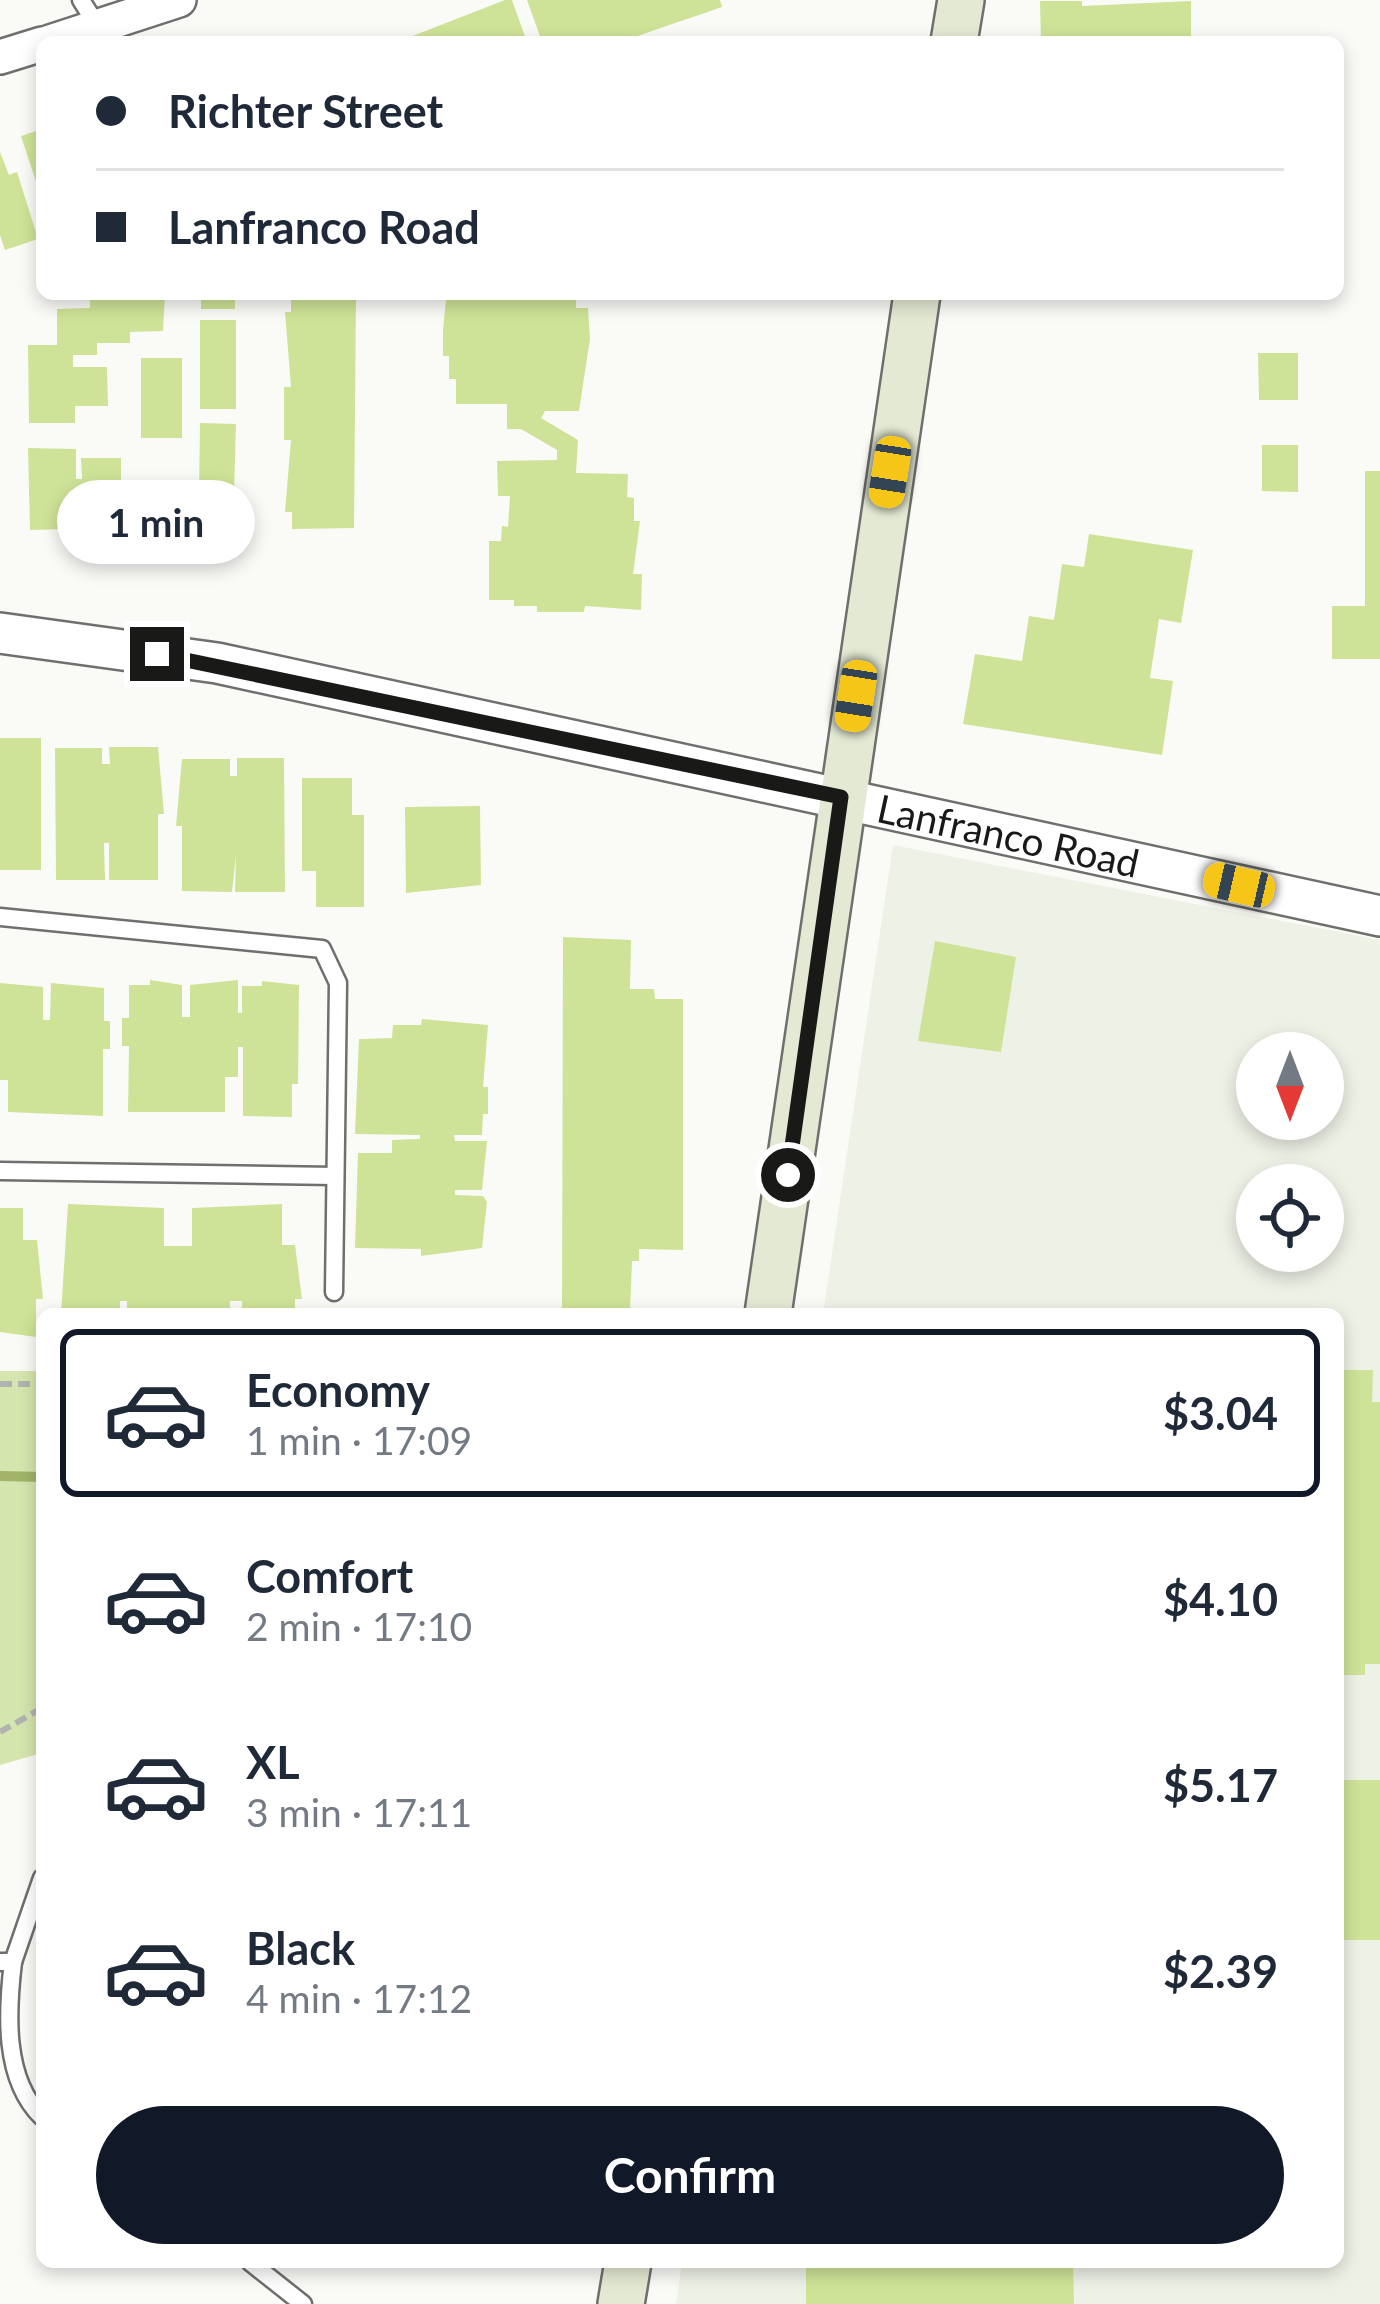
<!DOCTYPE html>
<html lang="en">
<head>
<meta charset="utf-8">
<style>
  :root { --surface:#fff; --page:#f2f2f3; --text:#1f2937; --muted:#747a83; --line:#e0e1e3; --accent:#111827 }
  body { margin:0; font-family:Lato,sans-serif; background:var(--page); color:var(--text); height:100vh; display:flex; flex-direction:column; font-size:45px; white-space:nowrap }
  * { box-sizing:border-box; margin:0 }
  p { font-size:39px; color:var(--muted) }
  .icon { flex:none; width:66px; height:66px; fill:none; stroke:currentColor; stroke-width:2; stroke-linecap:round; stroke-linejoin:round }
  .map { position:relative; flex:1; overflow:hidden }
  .sheet { position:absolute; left:36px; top:1308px; width:1308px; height:960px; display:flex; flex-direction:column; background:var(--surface); border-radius:18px; box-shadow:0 6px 18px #0003 }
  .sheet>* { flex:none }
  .guide { position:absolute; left:36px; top:36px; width:1308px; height:264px; border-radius:18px; box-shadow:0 6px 18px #0003; display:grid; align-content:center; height:264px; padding:0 60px; background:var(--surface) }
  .needle { width:78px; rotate:180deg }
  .buttons { position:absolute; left:1236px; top:1032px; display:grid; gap:24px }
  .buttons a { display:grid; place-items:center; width:108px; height:108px; border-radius:50%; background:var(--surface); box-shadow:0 6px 18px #0003; font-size:60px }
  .end { position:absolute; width:54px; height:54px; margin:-27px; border:15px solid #191918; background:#fff; box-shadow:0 0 0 6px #fff }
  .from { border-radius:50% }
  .bubble { position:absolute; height:84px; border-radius:42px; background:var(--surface); box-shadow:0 6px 18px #0003; font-size:39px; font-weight:700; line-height:84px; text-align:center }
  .car { position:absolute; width:36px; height:72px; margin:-36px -18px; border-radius:15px; box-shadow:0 0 9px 3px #0007; background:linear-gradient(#f5c518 24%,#345 0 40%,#f5c518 0 76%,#345 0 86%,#f5c518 0) }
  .guide b { display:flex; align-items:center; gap:42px; height:114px; font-size:45px }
  .guide b+b { border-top:3px solid var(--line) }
  .guide i { width:30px; height:30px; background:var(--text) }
  ul { padding:21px 0 0; list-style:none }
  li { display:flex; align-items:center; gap:36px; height:168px; margin:0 24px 18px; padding:0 36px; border:6px solid transparent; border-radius:18px }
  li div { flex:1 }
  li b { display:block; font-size:45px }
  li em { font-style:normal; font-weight:700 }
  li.current { border-color:var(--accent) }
  li>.icon { width:108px; height:108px; stroke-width:1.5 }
  .action { display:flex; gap:24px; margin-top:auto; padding:24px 60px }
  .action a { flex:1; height:138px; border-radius:72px; background:var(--accent); color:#fff; font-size:48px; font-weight:700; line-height:138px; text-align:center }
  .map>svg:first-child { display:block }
</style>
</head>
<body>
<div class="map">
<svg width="1380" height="2304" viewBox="0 0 1380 2304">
  <rect width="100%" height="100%" fill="#fafbf7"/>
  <path fill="#eef1e6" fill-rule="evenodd" d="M893 845 1380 940V2304H676L682 2262H1338V1314H823ZM1257 1053H1323V1119H1257ZM1257 1185H1323V1251H1257Z"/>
  <path fill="#d5e5ae" d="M0 1371H42V1753L0 1765Z"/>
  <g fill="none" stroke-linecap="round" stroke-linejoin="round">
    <path stroke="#a1b46a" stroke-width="10" d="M0 1476 42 1477"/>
  </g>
  <g fill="#cee397">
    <path d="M505 0H512L527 42H397Z"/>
    <path d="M527 0H720L722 7 620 42H542Z"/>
    <path d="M1040 1H1082V6L1191 1V42H1041Z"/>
    <path d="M42 129V197H41L21 136Z"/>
    <path d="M0 152 9 175 17 172 38 239 5 250 0 235Z"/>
    <path d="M165 294 163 331 130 332V343H97V355H73V367H107L108 406H75V423H29L28 345H57V309L90 308V295Z"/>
    <rect x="201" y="294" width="34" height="15"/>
    <path d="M291 294H356L354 528 292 529V512H285L291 440H284V387H291L285 312H291Z"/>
    <path d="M459 294H585V299H576V308H588L590 339 579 411H545L541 418 578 440 576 473 628 474 627 497 634 498V521H640L633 574H642L641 610 585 606 584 612H537V606H514V600H489V541H501L502 526 508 527 510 496H498L497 461 557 460V450L521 429H507V404H456V379H449V356H443V330L446 300 459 299Z"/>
    <rect x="200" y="320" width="36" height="89"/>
    <path d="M1258 353H1298V400H1259Z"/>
    <rect x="141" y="358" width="41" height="80"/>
    <path d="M200 423 236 424 234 494H199Z"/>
    <path d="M1262 445H1298V492L1262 491Z"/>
    <path d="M28 448 76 449V479H82L81 458H121V491L139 494 142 538 66 542V529L30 530Z"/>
    <path d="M1365 471H1380V659H1332V606H1365Z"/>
    <path d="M1089 534 1193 550 1181 623 1159 619 1150 678 1173 681 1162 755 963 724 975 654 1022 661 1029 616 1054 620 1062 564 1084 567Z"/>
    <rect x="0" y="738" width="41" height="132"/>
    <path d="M109 747H158L164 814H158V880H109V843H104L105 880H56L55 748H102V764H110Z"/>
    <path d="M237 758H284L285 892H235L236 855 232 892 182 891V826H176L182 759H230V776H237Z"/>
    <path d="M302 778H352V815H364V907H316V871H302Z"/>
    <path d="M480 806 481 885 406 893 405 807Z"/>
    <path d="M563 937 631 940 630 989H654L655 999H683V1250L639 1249V1261H632L630 1313 562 1314Z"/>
    <path d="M935 941 1016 957 1001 1052 918 1041Z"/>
    <path d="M150 980 182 985V1017H190V985L238 980V1013H242V986H262V981L299 985 298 1084H292V1117L243 1116V1047H238V1077H225V1112H128L129 1046H122V1018H129V985H150Z"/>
    <path d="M0 983 43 987V1020H50L51 983 104 988V1021H110V1049H103V1116L8 1112V1080H0Z"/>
    <path d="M422 1019 488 1025 483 1087H488V1114H483L482 1135H454L455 1141H487L482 1190H455V1195L483 1196 487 1202 482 1248 421 1256V1249L355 1248 358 1153H392V1140L420 1139V1135L355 1134 359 1039 392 1038 393 1025H421Z"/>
    <path d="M68 1204 164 1208V1246H192V1208L282 1204V1245H295L302 1299H295V1314H242V1301H230V1314H127V1301H120V1314H61Z"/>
    <path d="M0 1208H23V1240H37L43 1299H36V1337L0 1332Z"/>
    <path d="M1338 1370H1373L1372 1402H1380V1664H1365V1675H1338Z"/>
    <rect x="1338" y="1780" width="42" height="160"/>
    <path d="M806 2262H1073L1074 2304H806Z"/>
  </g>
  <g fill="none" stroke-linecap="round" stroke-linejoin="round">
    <g stroke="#6f706d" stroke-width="21">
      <g id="service">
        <path d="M81 0 98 27"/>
        <path d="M0 917 322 949 338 983 334 1292"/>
        <path d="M0 1171 335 1176"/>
        <path d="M0 1962H13C7 2012 3 2079 42 2117"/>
        <path d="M13 1962 42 1878"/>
        <path d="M250 2262 303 2304"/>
      </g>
    </g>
    <g stroke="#6f706d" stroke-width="38">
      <g id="minor">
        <path d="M50 42 179 0"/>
        <path d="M0 57 42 44"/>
      </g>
    </g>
    <g stroke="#6f706d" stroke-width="44">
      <g id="tertiary">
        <path id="s1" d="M0 633 217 663 1380 916"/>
      </g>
    </g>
    <g stroke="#6f706d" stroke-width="50">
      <g id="secondary">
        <path d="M954 42 961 0"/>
        <path d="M768 1314 917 294"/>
        <path d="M621 2304 628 2262"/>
      </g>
    </g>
    <g stroke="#b2b2af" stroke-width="6" stroke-dasharray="12 6" stroke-linecap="butt">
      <path d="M0 1384H42"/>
      <path d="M0 1732 42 1708"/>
    </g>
    <use href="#service" stroke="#fff" stroke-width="16"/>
    <use href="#minor" stroke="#fff" stroke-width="33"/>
    <use href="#tertiary" stroke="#fff" stroke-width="39"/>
    <use href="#secondary" stroke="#e3e9d3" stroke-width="45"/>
  </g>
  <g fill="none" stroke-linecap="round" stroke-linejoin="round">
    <path stroke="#191918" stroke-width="15" d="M157 654 841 797 788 1175"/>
  </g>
  <g text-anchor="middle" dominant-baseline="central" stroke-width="9" stroke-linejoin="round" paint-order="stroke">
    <g font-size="39" fill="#191918" stroke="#fff">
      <text stroke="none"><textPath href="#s1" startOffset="1029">Lanfranco Road</textPath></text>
    </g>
  </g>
</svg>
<div class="buttons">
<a><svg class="needle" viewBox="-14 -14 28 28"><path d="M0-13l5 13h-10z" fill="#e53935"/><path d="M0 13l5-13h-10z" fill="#747a83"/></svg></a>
<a><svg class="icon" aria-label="locate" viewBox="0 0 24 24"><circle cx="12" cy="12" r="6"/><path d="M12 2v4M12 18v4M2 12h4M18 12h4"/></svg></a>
</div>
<i class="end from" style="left:788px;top:1175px"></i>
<i class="end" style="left:157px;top:654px"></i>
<div class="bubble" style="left:57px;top:480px;width:198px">1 min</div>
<i class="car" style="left:890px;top:472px;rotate:189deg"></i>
<i class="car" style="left:856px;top:696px;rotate:189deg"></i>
<i class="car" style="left:1239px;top:885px;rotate:283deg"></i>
<div class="guide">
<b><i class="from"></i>Richter Street</b>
<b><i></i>Lanfranco Road</b>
</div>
<section class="sheet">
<ul>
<li class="current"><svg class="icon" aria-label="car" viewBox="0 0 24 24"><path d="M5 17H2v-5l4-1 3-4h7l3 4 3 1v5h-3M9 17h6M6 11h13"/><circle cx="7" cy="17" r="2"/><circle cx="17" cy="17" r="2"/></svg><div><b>Economy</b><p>1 min · 17:09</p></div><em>$3.04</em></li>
<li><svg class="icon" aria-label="car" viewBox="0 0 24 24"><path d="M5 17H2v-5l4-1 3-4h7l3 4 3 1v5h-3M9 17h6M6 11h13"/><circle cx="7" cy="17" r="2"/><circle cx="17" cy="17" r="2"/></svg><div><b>Comfort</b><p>2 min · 17:10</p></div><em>$4.10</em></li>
<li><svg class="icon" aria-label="car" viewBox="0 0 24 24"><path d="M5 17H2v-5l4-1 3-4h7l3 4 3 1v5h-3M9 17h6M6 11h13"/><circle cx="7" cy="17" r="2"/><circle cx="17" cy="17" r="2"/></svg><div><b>XL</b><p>3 min · 17:11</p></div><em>$5.17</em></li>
<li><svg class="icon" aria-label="car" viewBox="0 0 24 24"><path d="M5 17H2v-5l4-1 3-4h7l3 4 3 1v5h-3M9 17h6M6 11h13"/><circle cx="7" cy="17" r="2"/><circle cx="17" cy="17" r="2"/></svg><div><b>Black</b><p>4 min · 17:12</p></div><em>$2.39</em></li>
</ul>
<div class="action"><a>Confirm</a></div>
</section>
</div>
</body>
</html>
